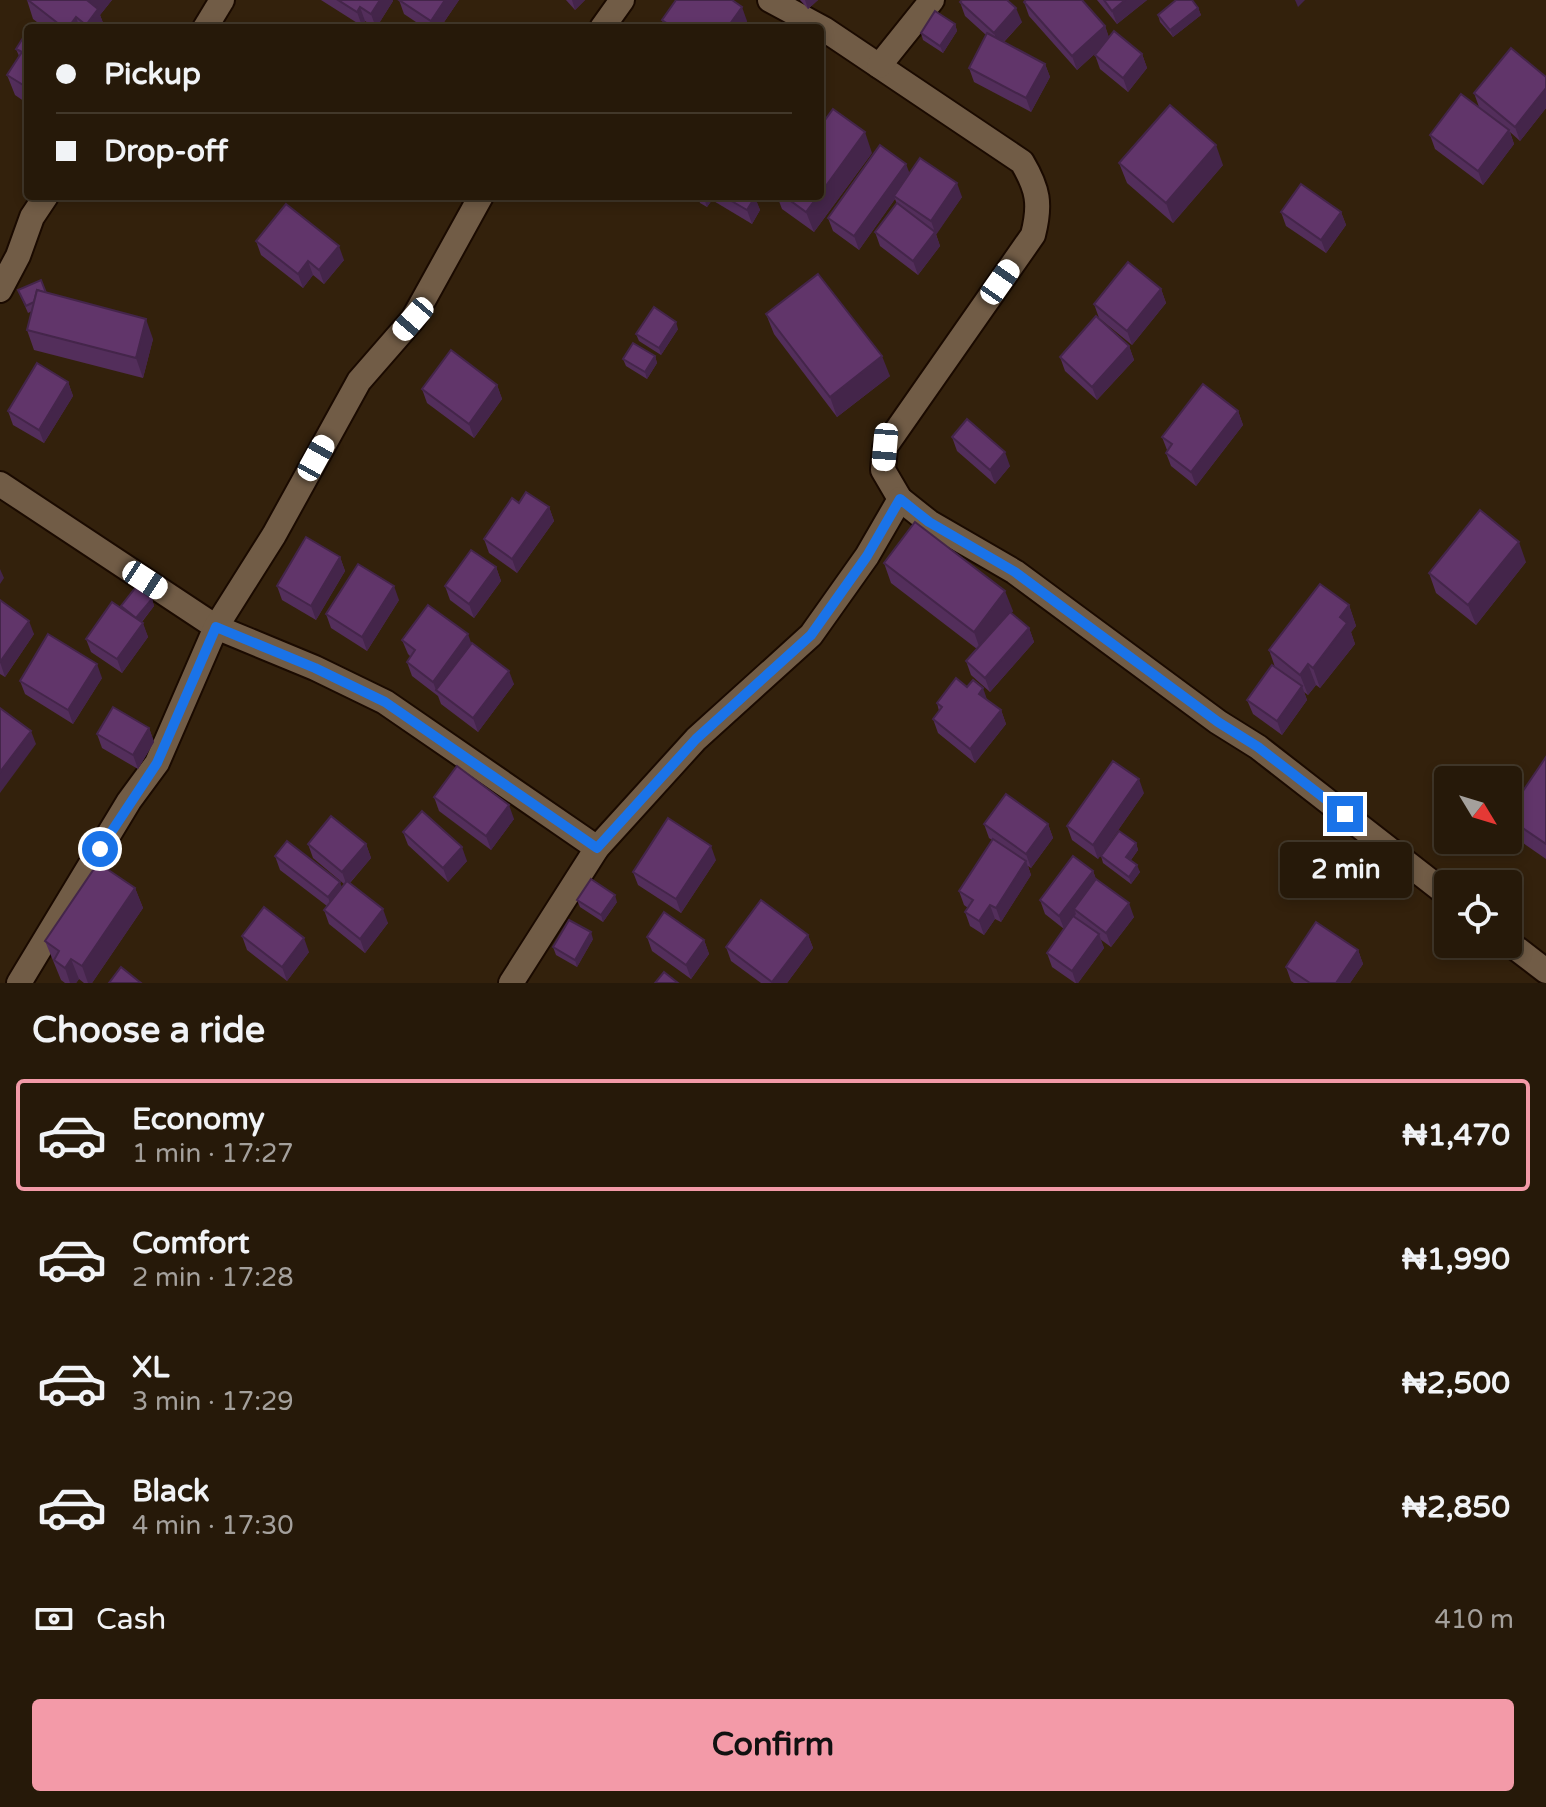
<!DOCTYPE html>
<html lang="en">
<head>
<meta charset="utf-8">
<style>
  :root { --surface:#261909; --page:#2e2212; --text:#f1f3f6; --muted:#a4a09c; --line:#42382a; --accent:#f39aa8 }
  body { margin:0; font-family:"Varela Round",sans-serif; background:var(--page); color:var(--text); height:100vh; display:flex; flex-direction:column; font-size:30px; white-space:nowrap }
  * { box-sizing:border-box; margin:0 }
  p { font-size:26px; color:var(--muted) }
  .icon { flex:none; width:44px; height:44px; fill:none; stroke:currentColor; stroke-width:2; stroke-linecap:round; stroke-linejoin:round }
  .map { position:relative; height:983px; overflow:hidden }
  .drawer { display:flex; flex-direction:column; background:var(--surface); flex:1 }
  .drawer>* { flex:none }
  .hud { position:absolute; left:24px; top:24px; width:800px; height:176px; border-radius:8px; box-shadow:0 4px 12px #0003,0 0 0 2px var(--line); display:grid; align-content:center; height:176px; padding:0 32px; background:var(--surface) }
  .needle { width:52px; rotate:128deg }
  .controls { position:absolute; left:1434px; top:766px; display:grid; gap:16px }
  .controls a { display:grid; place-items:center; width:88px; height:88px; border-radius:8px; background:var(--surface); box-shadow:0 4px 12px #0003,0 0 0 2px var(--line); font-size:40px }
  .end { position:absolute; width:36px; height:36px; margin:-18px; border:10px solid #1a73e8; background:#fff; box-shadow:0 0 0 4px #fff }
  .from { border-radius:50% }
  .bubble { position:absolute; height:56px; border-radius:8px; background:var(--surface); box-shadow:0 4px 12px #0003,0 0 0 2px var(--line); font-size:26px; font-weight:700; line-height:56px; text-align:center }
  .car { position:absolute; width:24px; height:48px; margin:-24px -12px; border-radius:10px; box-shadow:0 0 6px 2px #0007; background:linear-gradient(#fff 24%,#345 0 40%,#fff 0 76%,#345 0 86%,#fff 0) }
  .hud b { display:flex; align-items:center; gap:28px; height:76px; font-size:30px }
  .hud b+b { border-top:2px solid var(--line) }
  .hud i { width:20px; height:20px; background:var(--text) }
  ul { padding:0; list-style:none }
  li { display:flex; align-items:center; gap:24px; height:112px; margin:0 16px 12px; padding:0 16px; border:4px solid transparent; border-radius:8px }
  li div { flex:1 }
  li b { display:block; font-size:30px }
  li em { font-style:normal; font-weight:700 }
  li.current { border-color:var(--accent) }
  li>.icon { width:72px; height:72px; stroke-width:1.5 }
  h2 { padding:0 32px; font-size:36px; line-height:96px }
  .pay { display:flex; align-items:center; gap:20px; height:88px; padding:0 32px; font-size:30px }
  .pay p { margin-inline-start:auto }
  .primary-button { display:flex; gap:16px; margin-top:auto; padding:16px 32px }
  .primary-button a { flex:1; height:92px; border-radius:8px; background:var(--accent); color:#111; font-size:32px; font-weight:700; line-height:92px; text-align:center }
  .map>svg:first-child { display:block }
</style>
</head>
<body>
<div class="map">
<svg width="1546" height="983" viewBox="0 0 1546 983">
  <rect width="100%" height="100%" fill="#33210c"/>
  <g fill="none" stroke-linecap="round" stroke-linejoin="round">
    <g stroke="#1a0a00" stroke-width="28">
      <g id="minor">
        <path d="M770 0 824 29 1022 162C1038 189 1041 204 1033 235L885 447 883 470 900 499 929 522 1015 572 1218 722 1258 747 1448 895"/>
        <path d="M205 28 222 0"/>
        <path d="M602 28 622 0"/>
        <path d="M879 66 932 0"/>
        <path d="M0 290 18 256 32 217 46 196"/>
        <path d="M0 484 216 627 315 668 385 702 597 848"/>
        <path d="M1508 942 1546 971"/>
        <path d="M19 983 129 801 157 763 216 627 274 535 359 381 413 319 481 196"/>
        <path d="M511 983 597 848 696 739 811 635 867 556 900 499"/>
      </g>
    </g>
    <use href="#minor" stroke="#715c46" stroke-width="24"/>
  </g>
  <g fill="#532e5b">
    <path d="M27 0H112L100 15 105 28H45L33 19Z"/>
    <path d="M321 0H393V1L376 28 365 21 362 26Z"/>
    <path d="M399 0H459L440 28H425L404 14Z"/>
    <path d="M566 0H585L575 10Z"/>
    <path d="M800 0H818L808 9Z"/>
    <path d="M1097 0H1147L1117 24Z"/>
    <path d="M960 2 1022 22 1004 42 1045 64 1050 77 1031 112 974 82 969 68 986 35 965 16Z"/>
    <path d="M1024 2 1105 26 1109 38 1142 54 1147 68 1128 92 1100 69 1095 55 1100 49 1077 70 1029 16Z"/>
    <path d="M1198 8 1201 15 1173 37 1160 22 1158 15Z"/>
    <path d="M662 20 747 21 742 28H665Z"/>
    <path d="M955 24 957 31 943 53 923 40 921 33Z"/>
    <path d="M28 30V104L15 95 7 75 19 56 16 49Z"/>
    <path d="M1546 77V108L1520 141 1510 132 1514 144 1483 185 1435 149 1430 135 1479 107 1474 93Z"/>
    <path d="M872 153 814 232 782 209 777 196H820Z"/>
    <path d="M1119 163 1223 165 1173 223 1127 183Z"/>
    <path d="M909 173 962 197 936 234 940 246 918 275 880 246 875 232 897 204 895 199 859 250 833 231 828 218Z"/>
    <path d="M697 196H754L760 210 752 224 712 200 707 207 700 203Z"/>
    <path d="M1281 212H1341L1346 225 1326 253 1286 226Z"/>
    <path d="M256 241 344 260 324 284 313 275 303 288 261 255Z"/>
    <path d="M1161 289 1166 303 1132 345 1099 318 1094 304Z"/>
    <path d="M18 290 46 293 153 339 143 378 34 350 27 330 32 311 28 313Z"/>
    <path d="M766 314 890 376 837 417 774 334Z"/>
    <path d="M678 329 661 355 639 341 636 334Z"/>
    <path d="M1129 346 1134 360 1097 400 1065 371 1060 357Z"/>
    <path d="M655 356 657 363 647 379 626 366 623 359Z"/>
    <path d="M68 382 73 396 44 443 13 425 8 411Z"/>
    <path d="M497 385 502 399 474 438 427 403 422 389Z"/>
    <path d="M1238 411 1243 425 1196 486 1171 466 1166 453 1167 450 1162 437Z"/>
    <path d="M952 437 1010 466 995 484 957 451Z"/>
    <path d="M519 503 549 507 554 521 517 573 489 553 484 539Z"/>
    <path d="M340 557 345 571 316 620 282 600 277 586Z"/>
    <path d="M1526 562 1476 625 1436 593 1429 573Z"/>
    <path d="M884 563 1013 611 1011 613 1029 628 1034 642 990 692 971 675 966 661 977 649 891 583Z"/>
    <path d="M496 567 501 581 474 618 450 600 445 586Z"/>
    <path d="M152 599 154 606 142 622 148 637 122 673 91 652 86 639 122 608 121 606Z"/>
    <path d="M0 600 34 634 5 677 0 674Z"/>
    <path d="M399 600 367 651 331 628 326 614Z"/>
    <path d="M1349 605 1356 626 1351 632 1355 644 1320 688 1316 685 1308 695 1304 692 1307 700 1282 735 1253 714 1247 700 1275 667 1269 650Z"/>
    <path d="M402 640 471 644 514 684 478 732 441 704 438 696 412 676 407 662 411 657 408 654Z"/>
    <path d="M102 678 73 724 25 694 20 681Z"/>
    <path d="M967 687 1001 710 1006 724 975 763 938 733 933 719 939 711 937 703Z"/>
    <path d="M149 728 154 742 138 769 102 748 97 734Z"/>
    <path d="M1546 757V859L1513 836 1508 823V813Z"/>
    <path d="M1144 793 1098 859 1072 840 1067 826Z"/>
    <path d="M434 797 514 819 491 850 439 811Z"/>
    <path d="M984 824H1048L1053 838 1031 868 1028 866 1031 875 1001 922 995 919 984 935 970 926 965 912 968 908 964 905 959 891 992 840 989 838Z"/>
    <path d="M403 832 467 861 448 882 408 845Z"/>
    <path d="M1136 843 1138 850 1131 860 1140 872 1131 884 1103 863 1101 856Z"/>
    <path d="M308 844H366L371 858 350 883 388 923 365 953 329 924 324 910 327 906 280 870 275 856 342 887 344 884 313 858Z"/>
    <path d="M716 860 681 913 638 885 633 872Z"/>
    <path d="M1093 871 1096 879 1134 917 1111 947 1100 939 1104 948 1078 983H1075L1052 967 1047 953 1064 929 1045 914 1040 900Z"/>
    <path d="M135 888 143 908 92 983H84L79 979 76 983H65L61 980 45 941Z"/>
    <path d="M577 900 617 902 603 922 580 907Z"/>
    <path d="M808 935 813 948 787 983H761L731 961 726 947Z"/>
    <path d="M242 936 309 952 287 981 247 950Z"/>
    <path d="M647 937 704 940 709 954 691 979 652 951Z"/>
    <path d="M593 939 577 967 556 955 553 947Z"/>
    <path d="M1358 950 1363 964 1350 983H1294L1291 981 1286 967Z"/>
  </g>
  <g fill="#44254a">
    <path d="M89 0H112L100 15 105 28H87L86 25Z"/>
    <path d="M380 0H393V1L376 28 371 14Z"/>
    <path d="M445 0H459L440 28H433L431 21Z"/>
    <path d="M572 0H585L575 10Z"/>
    <path d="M805 0H818L808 9Z"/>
    <path d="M1125 0H1147L1117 24 1112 11Z"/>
    <path d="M1295 0H1305L1298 7Z"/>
    <path d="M360 7 365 21 362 26 357 12Z"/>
    <path d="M742 7 747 21 742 28H727Z"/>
    <path d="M1016 8 1022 22 999 47 994 33Z"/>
    <path d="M1198 8 1201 15 1173 37 1170 30Z"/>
    <path d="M76 17 80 28H68Z"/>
    <path d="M955 24 957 31 943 53 940 46Z"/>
    <path d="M1105 26 1110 40 1077 70 1072 56Z"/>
    <path d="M1142 54 1147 68 1128 92 1123 78Z"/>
    <path d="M1045 64 1050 77 1031 112 1026 98Z"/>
    <path d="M1546 88V108L1520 141 1515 127Z"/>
    <path d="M1509 130 1514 144 1483 185 1478 171Z"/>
    <path d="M865 132 872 153 814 232 806 212 818 196H820V194Z"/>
    <path d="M1216 145 1223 165 1173 223 1166 203Z"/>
    <path d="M906 164 911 177 894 196 895 199 859 250 854 236Z"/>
    <path d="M957 183 962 197 936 235 931 221Z"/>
    <path d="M703 196H710L712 200 707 207Z"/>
    <path d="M755 197 760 210 752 224 747 210Z"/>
    <path d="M1341 212 1346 225 1326 253 1321 240Z"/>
    <path d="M935 232 940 246 918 275 913 261Z"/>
    <path d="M339 246 344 260 324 284 319 270Z"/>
    <path d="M308 261 313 275 303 288 298 274Z"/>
    <path d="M1161 289 1166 303 1132 345 1127 331Z"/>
    <path d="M146 319 153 339 143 378 136 358Z"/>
    <path d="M676 322 678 329 661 355 659 348Z"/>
    <path d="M1129 346 1134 360 1097 400 1092 387Z"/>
    <path d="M655 356 657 363 647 379 645 372Z"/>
    <path d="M882 356 890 376 837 417 830 397Z"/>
    <path d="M68 382 73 396 44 443 39 430Z"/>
    <path d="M497 385 502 399 474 438 469 424Z"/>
    <path d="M1238 411 1243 425 1196 486 1191 472Z"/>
    <path d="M1005 452 1010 466 995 484 990 470Z"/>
    <path d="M549 507 554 521 517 573 512 559Z"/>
    <path d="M1519 542 1526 562 1476 625 1468 605Z"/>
    <path d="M340 557 345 571 316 620 311 606Z"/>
    <path d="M496 567 501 581 474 618 469 604Z"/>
    <path d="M0 569 4 578 0 584Z"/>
    <path d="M394 586 399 600 367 651 362 637Z"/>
    <path d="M1005 591 1013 611 981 652 974 632Z"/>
    <path d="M152 599 154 606 139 625 136 618Z"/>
    <path d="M1349 605 1356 626 1351 632 1355 644 1320 688 1313 668 1340 617Z"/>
    <path d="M29 621 34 634 5 677 0 662Z"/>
    <path d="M143 623 148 637 122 673 117 659Z"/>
    <path d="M1029 628 1034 642 990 692 985 678Z"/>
    <path d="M468 634 473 648 436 690 433 682Z"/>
    <path d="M97 664 102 678 73 724 68 710Z"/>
    <path d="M1308 664 1316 685 1308 695 1300 675Z"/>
    <path d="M509 671 514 684 478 732 473 718Z"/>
    <path d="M1302 686 1307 700 1282 735 1277 721Z"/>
    <path d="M983 688 988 702 979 694Z"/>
    <path d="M1001 710 1006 724 975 763 970 749Z"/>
    <path d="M149 728 154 742 138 769 133 755Z"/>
    <path d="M31 731 36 744 0 793V772Z"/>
    <path d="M1139 779 1144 793 1098 859 1093 845Z"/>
    <path d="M509 805 514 819 491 850 486 836Z"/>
    <path d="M1048 824 1053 838 1031 868 1026 854Z"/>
    <path d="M1136 843 1138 850 1128 864 1126 857Z"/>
    <path d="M366 844 371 858 347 886 342 872Z"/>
    <path d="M711 846 716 860 681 913 676 899Z"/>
    <path d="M462 847 467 861 448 882 443 868Z"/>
    <path d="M1026 861 1031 875 1001 922 996 908Z"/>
    <path d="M1137 865 1140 872 1131 884 1129 877Z"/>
    <path d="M1093 871 1098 885 1074 909 1076 914 1064 929 1059 916Z"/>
    <path d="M340 882 345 896 333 911 328 897Z"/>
    <path d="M135 888 143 908 92 983H88L82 966Z"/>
    <path d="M615 895 617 902 603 922 601 915Z"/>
    <path d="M1129 903 1134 917 1111 947 1106 933Z"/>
    <path d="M990 905 995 919 984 935 979 921Z"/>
    <path d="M383 909 388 923 365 953 360 939Z"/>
    <path d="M591 932 593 939 577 967 575 960Z"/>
    <path d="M1099 934 1104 948 1078 983H1076L1072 971Z"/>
    <path d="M808 935 813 948 787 983H773L772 982Z"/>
    <path d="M304 938 309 952 287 981 282 967Z"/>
    <path d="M704 940 709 954 691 979 686 965Z"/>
    <path d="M1358 950 1363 964 1350 983H1336Z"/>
    <path d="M71 959 79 979 76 983H70L65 968Z"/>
  </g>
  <g fill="#61356a" stroke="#44254a" stroke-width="2">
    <path d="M28 0H89L88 1 98 9 86 25 76 17 68 28H64Z"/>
    <path d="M338 0H380L371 14 360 7 357 12Z"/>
    <path d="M399 0H445L431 21Z"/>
    <path d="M676 0H732L742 7 727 28H674L662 20Z"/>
    <path d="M962 0H1007L1016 8 994 33 960 2Z"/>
    <path d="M1026 0H1082L1105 26 1072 56 1024 2Z"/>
    <path d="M1104 0H1125L1112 11Z"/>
    <path d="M1176 0H1192L1198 8 1170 30 1158 15Z"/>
    <path d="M935 11 955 24 940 46 921 33Z"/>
    <path d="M28 30V88L7 75 22 52 16 49Z"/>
    <path d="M1114 31 1142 54 1123 78 1095 55Z"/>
    <path d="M987 33 1045 64 1026 98 969 68Z"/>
    <path d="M1511 48 1546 77V88L1515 127 1474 93Z"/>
    <path d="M1461 94 1509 130 1478 171 1430 135Z"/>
    <path d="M1170 105 1216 145 1166 203 1119 163Z"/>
    <path d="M833 109 865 132 820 194V127Z"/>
    <path d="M880 145 906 164 854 236 828 218Z"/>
    <path d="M920 158 957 183 931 221 894 196Z"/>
    <path d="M1301 184 1341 212 1321 240 1281 212Z"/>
    <path d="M723 196H754L755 197 747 210Z"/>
    <path d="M784 196H818L806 212Z"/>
    <path d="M897 203 935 232 913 261 875 232Z"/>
    <path d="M286 204 339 246 319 270 308 261 298 274 256 241Z"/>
    <path d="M1128 262 1161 289 1127 331 1094 304Z"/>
    <path d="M818 274 882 356 830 397 766 314Z"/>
    <path d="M41 280 46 293 37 290 34 302 26 306 18 290Z"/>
    <path d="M37 290 146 319 136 358 27 330Z"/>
    <path d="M654 307 676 322 659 348 636 334Z"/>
    <path d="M1096 316 1129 346 1092 387 1060 357Z"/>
    <path d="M633 343 655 356 645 372 623 359Z"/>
    <path d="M451 350 497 385 469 424 422 389Z"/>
    <path d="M37 363 68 382 39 430 8 411Z"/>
    <path d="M1203 384 1238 411 1191 472 1166 453 1172 444 1162 437Z"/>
    <path d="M967 419 1005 452 990 470 952 437Z"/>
    <path d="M526 492 549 507 512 559 484 539 512 498 519 503Z"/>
    <path d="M1480 510 1519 542 1468 605 1429 573Z"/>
    <path d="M915 522 1005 591 974 632 884 563Z"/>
    <path d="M306 537 340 557 311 606 277 586Z"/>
    <path d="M471 550 496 567 469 604 445 586Z"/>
    <path d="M358 564 394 586 362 637 326 614Z"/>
    <path d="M1320 584 1349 605 1340 617 1347 623 1313 668 1308 664 1300 675 1269 650Z"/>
    <path d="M136 587 152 599 136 618 121 606Z"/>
    <path d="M0 600 29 621 0 662Z"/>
    <path d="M112 602 143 623 117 659 86 639Z"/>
    <path d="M428 605 468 634 433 682 407 662 415 650 402 640Z"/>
    <path d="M1010 612 1029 628 985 678 966 661Z"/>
    <path d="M48 634 97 664 68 710 20 681Z"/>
    <path d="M472 643 509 671 473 718 436 690Z"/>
    <path d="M1272 665 1302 686 1277 721 1247 700Z"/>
    <path d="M956 678 967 687 973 680 983 688 979 694 1001 710 970 749 933 719 942 707 937 703Z"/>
    <path d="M113 707 149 728 133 755 97 734Z"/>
    <path d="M0 708 31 731 0 772Z"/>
    <path d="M1546 757V844L1508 818V813Z"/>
    <path d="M1113 761 1139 779 1093 845 1067 826Z"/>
    <path d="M457 766 509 805 486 836 434 797Z"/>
    <path d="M1006 794 1048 824 1026 854 984 824Z"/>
    <path d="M422 811 462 847 443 868 403 832Z"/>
    <path d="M331 816 366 844 342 872 308 844Z"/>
    <path d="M668 818 711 846 676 899 633 872Z"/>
    <path d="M1119 831 1136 843 1126 857 1137 865 1129 877 1101 856Z"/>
    <path d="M993 839 1026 861 996 908 990 905 979 921 965 912 973 900 959 891Z"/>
    <path d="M287 841 340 882 328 897 275 856Z"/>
    <path d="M1073 856 1093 871 1059 916 1040 900Z"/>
    <path d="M98 863 135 888 82 966 71 959 65 968 54 960 59 951 45 941Z"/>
    <path d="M591 879 615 895 601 915 577 900Z"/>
    <path d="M1096 879 1129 903 1106 933 1074 909Z"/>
    <path d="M347 881 383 909 360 939 324 910Z"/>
    <path d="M761 900 808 935 772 982 726 947Z"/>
    <path d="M264 907 304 938 282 967 242 936Z"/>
    <path d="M664 912 704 940 686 965 647 937Z"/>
    <path d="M1073 916 1099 934 1072 971 1047 953Z"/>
    <path d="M569 920 591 932 575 960 553 947Z"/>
    <path d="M1316 922 1358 950 1336 983H1310L1286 967Z"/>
    <path d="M121 967 141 983H109Z"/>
    <path d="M664 972 678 983H655Z"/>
  </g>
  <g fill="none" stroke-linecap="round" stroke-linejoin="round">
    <path stroke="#1a73e8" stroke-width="10" d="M100 849 157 763 216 627 315 668 385 702 597 848 696 739 811 635 867 556 900 499 929 522 1015 572 1218 722 1258 747 1345 814"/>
  </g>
</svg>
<div class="controls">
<a><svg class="needle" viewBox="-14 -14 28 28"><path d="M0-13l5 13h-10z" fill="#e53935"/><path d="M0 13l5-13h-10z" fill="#a4a09c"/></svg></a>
<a><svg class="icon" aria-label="locate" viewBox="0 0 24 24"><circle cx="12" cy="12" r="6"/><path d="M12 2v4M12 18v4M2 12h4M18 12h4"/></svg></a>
</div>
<i class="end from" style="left:100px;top:849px"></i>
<i class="end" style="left:1345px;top:814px"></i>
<div class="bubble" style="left:1280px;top:842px;width:132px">2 min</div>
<i class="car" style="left:1000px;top:282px;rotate:35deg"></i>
<i class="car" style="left:413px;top:319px;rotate:221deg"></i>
<i class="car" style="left:885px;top:447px;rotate:185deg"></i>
<i class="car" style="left:316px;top:458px;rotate:29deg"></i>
<i class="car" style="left:145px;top:580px;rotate:123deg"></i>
<div class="hud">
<b><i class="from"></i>Pickup</b>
<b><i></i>Drop-off</b>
</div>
</div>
<section class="drawer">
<h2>Choose a ride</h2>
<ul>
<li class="current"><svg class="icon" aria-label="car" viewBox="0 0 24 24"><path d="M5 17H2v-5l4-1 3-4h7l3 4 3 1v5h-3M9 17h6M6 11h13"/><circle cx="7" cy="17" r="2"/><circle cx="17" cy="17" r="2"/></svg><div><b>Economy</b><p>1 min · 17:27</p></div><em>₦1,470</em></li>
<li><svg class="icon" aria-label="car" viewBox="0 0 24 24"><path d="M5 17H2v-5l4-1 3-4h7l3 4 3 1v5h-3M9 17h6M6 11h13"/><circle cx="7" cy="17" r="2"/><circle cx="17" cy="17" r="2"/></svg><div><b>Comfort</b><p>2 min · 17:28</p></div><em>₦1,990</em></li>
<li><svg class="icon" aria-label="car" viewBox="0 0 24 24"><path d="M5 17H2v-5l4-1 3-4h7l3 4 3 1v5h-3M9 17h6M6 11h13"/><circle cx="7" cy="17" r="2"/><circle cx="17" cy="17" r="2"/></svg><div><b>XL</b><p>3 min · 17:29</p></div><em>₦2,500</em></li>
<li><svg class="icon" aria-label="car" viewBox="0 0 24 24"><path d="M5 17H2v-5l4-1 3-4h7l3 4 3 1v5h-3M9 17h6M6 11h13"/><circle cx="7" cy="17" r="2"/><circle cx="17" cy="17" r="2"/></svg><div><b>Black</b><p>4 min · 17:30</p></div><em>₦2,850</em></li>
</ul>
<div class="pay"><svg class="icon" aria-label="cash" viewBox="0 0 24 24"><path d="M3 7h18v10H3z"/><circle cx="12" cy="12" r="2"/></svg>Cash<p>410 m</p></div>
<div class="primary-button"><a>Confirm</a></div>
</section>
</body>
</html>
